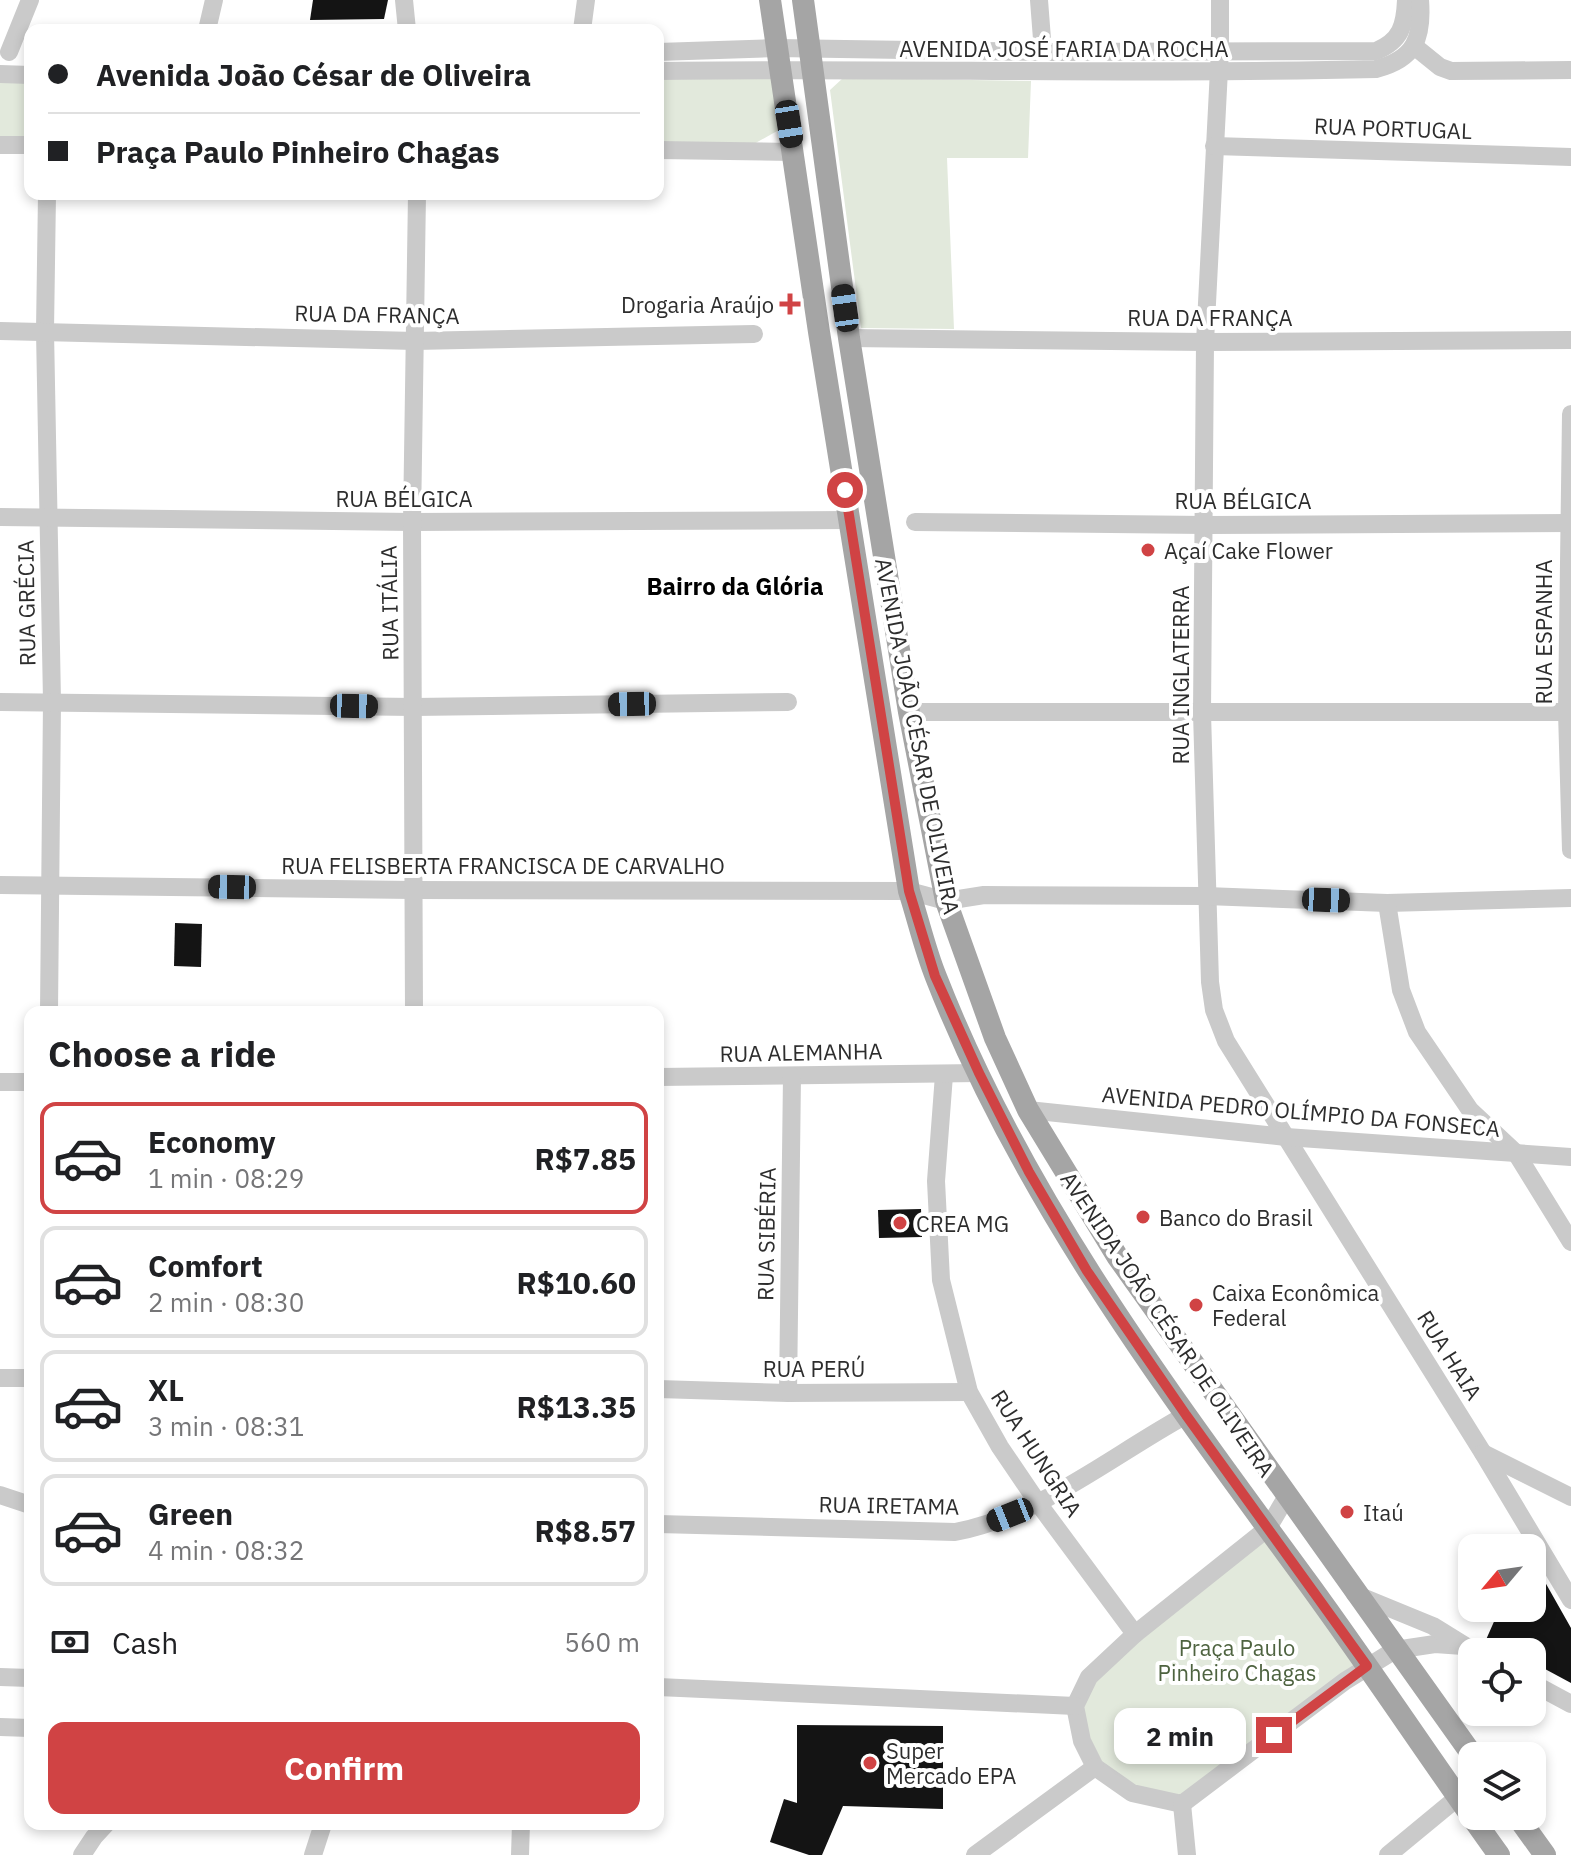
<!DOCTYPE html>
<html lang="en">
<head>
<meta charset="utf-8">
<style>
  :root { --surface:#fff; --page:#f2f2f2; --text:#202124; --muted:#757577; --line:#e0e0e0; --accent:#d04344 }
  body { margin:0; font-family:"IBM Plex Sans",sans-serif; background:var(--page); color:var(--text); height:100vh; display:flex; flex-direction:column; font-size:30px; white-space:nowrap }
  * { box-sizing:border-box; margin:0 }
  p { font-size:26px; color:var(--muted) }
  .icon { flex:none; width:44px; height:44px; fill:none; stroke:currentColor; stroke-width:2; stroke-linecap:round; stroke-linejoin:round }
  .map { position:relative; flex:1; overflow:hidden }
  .panel { position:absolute; left:24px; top:1006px; width:640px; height:824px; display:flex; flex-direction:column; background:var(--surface); border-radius:16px; box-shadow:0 4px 12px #0003 }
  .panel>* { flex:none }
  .hud { position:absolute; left:24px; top:24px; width:640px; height:176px; border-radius:16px; box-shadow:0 4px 12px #0003; display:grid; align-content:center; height:176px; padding:0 24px; background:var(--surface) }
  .needle { width:52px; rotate:241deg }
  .tools { position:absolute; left:1458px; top:1534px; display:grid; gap:16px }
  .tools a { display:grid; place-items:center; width:88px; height:88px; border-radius:16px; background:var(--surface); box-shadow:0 4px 12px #0003; font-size:40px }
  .end { position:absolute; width:36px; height:36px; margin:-18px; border:10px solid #d04344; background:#fff; box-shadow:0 0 0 4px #fff }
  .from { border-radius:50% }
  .bubble { position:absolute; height:56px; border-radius:16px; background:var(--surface); box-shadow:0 4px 12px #0003; font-size:26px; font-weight:700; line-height:56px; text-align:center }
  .car { position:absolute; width:24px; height:48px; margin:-24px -12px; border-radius:10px; box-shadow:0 0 6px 2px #0007; background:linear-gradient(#222 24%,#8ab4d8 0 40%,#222 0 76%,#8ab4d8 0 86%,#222 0) }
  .hud b { display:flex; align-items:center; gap:28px; height:76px; font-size:30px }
  .hud b+b { border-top:2px solid var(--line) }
  .hud i { width:20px; height:20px; background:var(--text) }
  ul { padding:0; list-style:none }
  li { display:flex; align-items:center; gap:24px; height:112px; margin:0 16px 12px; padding:0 8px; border:4px solid var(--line); border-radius:16px }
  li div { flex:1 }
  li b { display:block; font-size:30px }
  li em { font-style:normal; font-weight:700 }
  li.current { border-color:var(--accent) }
  li>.icon { width:72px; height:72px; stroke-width:1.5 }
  h2 { padding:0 24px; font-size:36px; line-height:96px }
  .pay { display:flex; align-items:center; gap:20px; height:88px; padding:0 24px; font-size:30px }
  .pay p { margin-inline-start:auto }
  .button { display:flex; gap:16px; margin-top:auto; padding:16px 24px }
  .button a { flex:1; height:92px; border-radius:16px; background:var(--accent); color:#fff; font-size:32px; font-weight:700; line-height:92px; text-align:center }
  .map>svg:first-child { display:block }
</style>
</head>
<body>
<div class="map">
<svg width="1571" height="1855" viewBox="0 0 1571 1855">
  <rect width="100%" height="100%" fill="#fff"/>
  <g fill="#e2e9dc">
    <path d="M778 76 786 126 752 145 658 142V78Z"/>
    <path d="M843 78 1031 81 1028 158H947L954 329 861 328 830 90Z"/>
    <path d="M0 80H30V136L0 137Z"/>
    <path d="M1263 1539 1356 1665 1182 1800 1134 1790 1101 1766 1082 1725 1083 1697 1106 1667Z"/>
  </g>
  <g fill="#141414">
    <path d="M313 0H388L384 19 310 20Z"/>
    <path d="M175 923 202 924 201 967 174 966Z"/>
    <path d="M921 1209 922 1237 879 1238 878 1210Z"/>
    <path d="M1541 1575 1571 1628V1683L1532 1662V1652H1506L1485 1642 1500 1608H1532V1581Z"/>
    <path d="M797 1725 943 1726V1809L843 1806 822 1855H809L770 1842 784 1799 797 1803Z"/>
  </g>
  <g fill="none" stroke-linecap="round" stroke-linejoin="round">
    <g stroke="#cacaca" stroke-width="18">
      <path d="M404 0 407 30"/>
      <path d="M1039 0 1043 52"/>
      <path d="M1220 0V50L1205 342 1202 713 1210 982 1214 1010 1226 1041 1483 1453 1571 1600"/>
      <path d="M207 30 214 0"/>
      <path d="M582 30 586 0"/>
      <path d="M1414 46 1440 67 1451 71 1571 70"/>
      <path d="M9 52 30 0"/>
      <path d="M658 52 776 48 1043 52 1376 51C1401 41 1405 25 1406 0"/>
      <path d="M658 71C897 68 1137 75 1376 69 1415 59 1423 38 1420 0"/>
      <path d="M0 74 30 75"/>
      <path d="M0 145H30"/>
      <path d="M1214 146 1571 157"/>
      <path d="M658 150 793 152"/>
      <path d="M47 194 45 331 52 701 49 1012"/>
      <path d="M0 331 415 341 754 334"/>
      <path d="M849 338 1205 342 1571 340"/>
      <path d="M1571 414 1567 712 1571 850"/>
      <path d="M0 517 412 522 850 520"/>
      <path d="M915 522 1205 525 1571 523"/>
      <path d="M0 702 414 707 788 702"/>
      <path d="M909 712H1571"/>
      <path d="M0 885 413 890 909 891 946 901 984 895 1206 896 1387 903 1571 898"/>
      <path d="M1387 903 1401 990 1417 1032 1470 1110 1516 1153 1571 1242"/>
      <path d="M414 1012 412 522 417 194"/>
      <path d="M944 1075 936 1181 941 1280 969 1392 1000 1447 1038 1503 1135 1634"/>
      <path d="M658 1077 979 1073"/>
      <path d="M0 1082H30"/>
      <path d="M1028 1110 1286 1137 1571 1157"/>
      <path d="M0 1378H30"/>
      <path d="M658 1389 788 1393 969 1392"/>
      <path d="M788 1393 792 1076"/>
      <path d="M1483 1453 1571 1497"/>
      <path d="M0 1495 30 1505"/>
      <path d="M1287 1496 1268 1528 1135 1634 1089 1677 1075 1706 1082 1741 1095 1767 1132 1793 1182 1804 1345 1681 1395 1650 1435 1644 1463 1646"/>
      <path d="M658 1524 955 1532C1040 1516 1111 1456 1186 1415"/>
      <path d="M1355 1594 1433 1626 1475 1652"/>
      <path d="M0 1677 30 1678"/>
      <path d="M1532 1683 1571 1704"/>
      <path d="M658 1687 1075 1706"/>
      <path d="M0 1727 30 1728"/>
      <path d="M1182 1804 1187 1855"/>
      <path d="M82 1855 94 1837 106 1824"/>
      <path d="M313 1855 323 1824"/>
      <path d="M520 1855 521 1824"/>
      <path d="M975 1855 1095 1767"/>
      <path d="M1388 1855 1457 1798"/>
    </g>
    <g stroke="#a5a5a5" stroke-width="22">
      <path d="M770 0 819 332 909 891C918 919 925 950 936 977 1023 1200 1168 1392 1308 1583 1373 1672 1434 1765 1499 1855"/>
      <path d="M803 0 849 338 909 712 946 901 995 1038 1028 1110 1117 1256 1473 1756"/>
      <path d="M1517 1816 1545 1855"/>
    </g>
  </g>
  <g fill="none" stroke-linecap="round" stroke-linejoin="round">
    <path stroke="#d04344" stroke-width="10" d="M845 490 909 891 935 976 979 1073 1029 1172 1087 1271 1186 1415 1367 1666 1274 1735"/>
  </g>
  <g fill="#d04344" stroke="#fff" stroke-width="3">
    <path d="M786 292h8v8h8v8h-8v8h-8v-8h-8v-8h8z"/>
    <circle cx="1148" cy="550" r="8"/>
    <circle cx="1143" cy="1217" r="8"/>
    <circle cx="900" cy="1223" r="8"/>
    <circle cx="1196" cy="1305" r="8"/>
    <circle cx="1347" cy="1512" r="8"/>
    <circle cx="870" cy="1763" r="8"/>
  </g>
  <g text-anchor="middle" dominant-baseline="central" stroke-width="8" stroke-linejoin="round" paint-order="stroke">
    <g font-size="22" fill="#2d2d2d" stroke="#fff">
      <text x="1064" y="48">AVENIDA JOSÉ FARIA DA ROCHA</text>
      <text transform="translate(1393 128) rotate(2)">RUA PORTUGAL</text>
      <text transform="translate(377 314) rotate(1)">RUA DA FRANÇA</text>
      <text x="1210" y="317">RUA DA FRANÇA</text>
      <text x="404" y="498">RUA BÉLGICA</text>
      <text x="1243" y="500">RUA BÉLGICA</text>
      <text transform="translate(26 603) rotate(-91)">RUA GRÉCIA</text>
      <text transform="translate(389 603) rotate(-91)">RUA ITÁLIA</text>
      <text transform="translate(1543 632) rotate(-90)">RUA ESPANHA</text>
      <text transform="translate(1180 675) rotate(-90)">RUA INGLATERRA</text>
      <text transform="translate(918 736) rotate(79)">AVENIDA JOÃO CÉSAR DE OLIVEIRA</text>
      <text x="503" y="865">RUA FELISBERTA FRANCISCA DE CARVALHO</text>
      <text transform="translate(801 1052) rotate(-1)">RUA ALEMANHA</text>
      <text transform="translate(1301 1111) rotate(5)">AVENIDA PEDRO OLÍMPIO DA FONSECA</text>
      <text transform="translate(766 1234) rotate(-89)">RUA SIBÉRIA</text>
      <text transform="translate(1168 1324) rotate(56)">AVENIDA JOÃO CÉSAR DE OLIVEIRA</text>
      <text transform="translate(1450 1355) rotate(58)">RUA HAIA</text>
      <text x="814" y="1368">RUA PERÚ</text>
      <text transform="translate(1037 1453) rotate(57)">RUA HUNGRIA</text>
      <text transform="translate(889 1505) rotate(1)">RUA IRETAMA</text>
    </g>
    <g font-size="22" fill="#2d2d2d" stroke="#fff" text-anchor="start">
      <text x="774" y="304" text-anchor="end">Drogaria Araújo</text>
      <text x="1164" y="550">Açaí Cake Flower</text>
      <text x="1159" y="1217">Banco do Brasil</text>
      <text x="916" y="1223">CREA MG</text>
      <text x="1212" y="1292">Caixa Econômica<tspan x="1212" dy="25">Federal</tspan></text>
      <text x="1363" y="1512">Itaú</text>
      <text x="886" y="1750">Super<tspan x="886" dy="25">Mercado EPA</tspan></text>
    </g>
    <g font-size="22" fill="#4e6340" stroke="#fff">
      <text x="1237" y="1647">Praça Paulo<tspan x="1237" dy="25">Pinheiro Chagas</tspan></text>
    </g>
    <g font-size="24" font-weight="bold" fill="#000" stroke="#fff">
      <text x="735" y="586">Bairro da Glória</text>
    </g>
  </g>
</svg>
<div class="tools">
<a><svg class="needle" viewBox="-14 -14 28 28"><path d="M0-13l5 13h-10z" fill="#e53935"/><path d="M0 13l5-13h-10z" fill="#757577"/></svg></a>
<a><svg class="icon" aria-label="locate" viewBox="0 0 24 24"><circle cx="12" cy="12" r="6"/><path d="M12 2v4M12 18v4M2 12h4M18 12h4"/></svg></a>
<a><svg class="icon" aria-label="layers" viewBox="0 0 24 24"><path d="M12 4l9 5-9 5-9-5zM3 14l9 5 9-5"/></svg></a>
</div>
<i class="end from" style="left:845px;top:490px"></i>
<i class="end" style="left:1274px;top:1735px"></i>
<div class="bubble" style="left:1114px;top:1708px;width:132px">2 min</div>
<i class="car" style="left:789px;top:124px;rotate:171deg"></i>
<i class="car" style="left:845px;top:308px;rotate:352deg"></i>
<i class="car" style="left:632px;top:704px;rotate:269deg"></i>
<i class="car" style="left:354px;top:706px;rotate:91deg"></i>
<i class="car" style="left:232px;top:887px;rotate:271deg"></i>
<i class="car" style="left:1326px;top:900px;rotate:92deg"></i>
<i class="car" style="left:1010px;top:1515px;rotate:248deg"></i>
<div class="hud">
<b><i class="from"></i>Avenida João César de Oliveira</b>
<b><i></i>Praça Paulo Pinheiro Chagas</b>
</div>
<section class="panel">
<h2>Choose a ride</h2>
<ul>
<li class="current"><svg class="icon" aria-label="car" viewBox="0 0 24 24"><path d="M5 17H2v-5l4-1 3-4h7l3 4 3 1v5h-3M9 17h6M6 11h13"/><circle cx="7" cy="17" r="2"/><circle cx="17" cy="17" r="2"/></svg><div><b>Economy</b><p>1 min · 08:29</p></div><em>R$7.85</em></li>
<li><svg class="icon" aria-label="car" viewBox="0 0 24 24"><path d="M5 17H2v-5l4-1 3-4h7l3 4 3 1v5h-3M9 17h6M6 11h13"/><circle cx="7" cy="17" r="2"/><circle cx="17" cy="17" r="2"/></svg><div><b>Comfort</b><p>2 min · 08:30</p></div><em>R$10.60</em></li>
<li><svg class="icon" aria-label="car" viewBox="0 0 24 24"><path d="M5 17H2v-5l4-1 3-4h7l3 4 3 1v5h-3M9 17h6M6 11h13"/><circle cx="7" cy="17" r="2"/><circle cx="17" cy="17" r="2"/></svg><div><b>XL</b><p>3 min · 08:31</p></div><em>R$13.35</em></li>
<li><svg class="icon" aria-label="car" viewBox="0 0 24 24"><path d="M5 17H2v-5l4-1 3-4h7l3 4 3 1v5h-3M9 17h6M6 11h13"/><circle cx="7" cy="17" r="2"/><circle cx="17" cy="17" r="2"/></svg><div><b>Green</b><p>4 min · 08:32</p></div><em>R$8.57</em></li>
</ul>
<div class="pay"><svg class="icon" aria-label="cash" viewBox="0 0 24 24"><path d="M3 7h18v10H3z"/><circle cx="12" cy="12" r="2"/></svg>Cash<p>560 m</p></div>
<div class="button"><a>Confirm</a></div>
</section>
</div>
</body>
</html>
